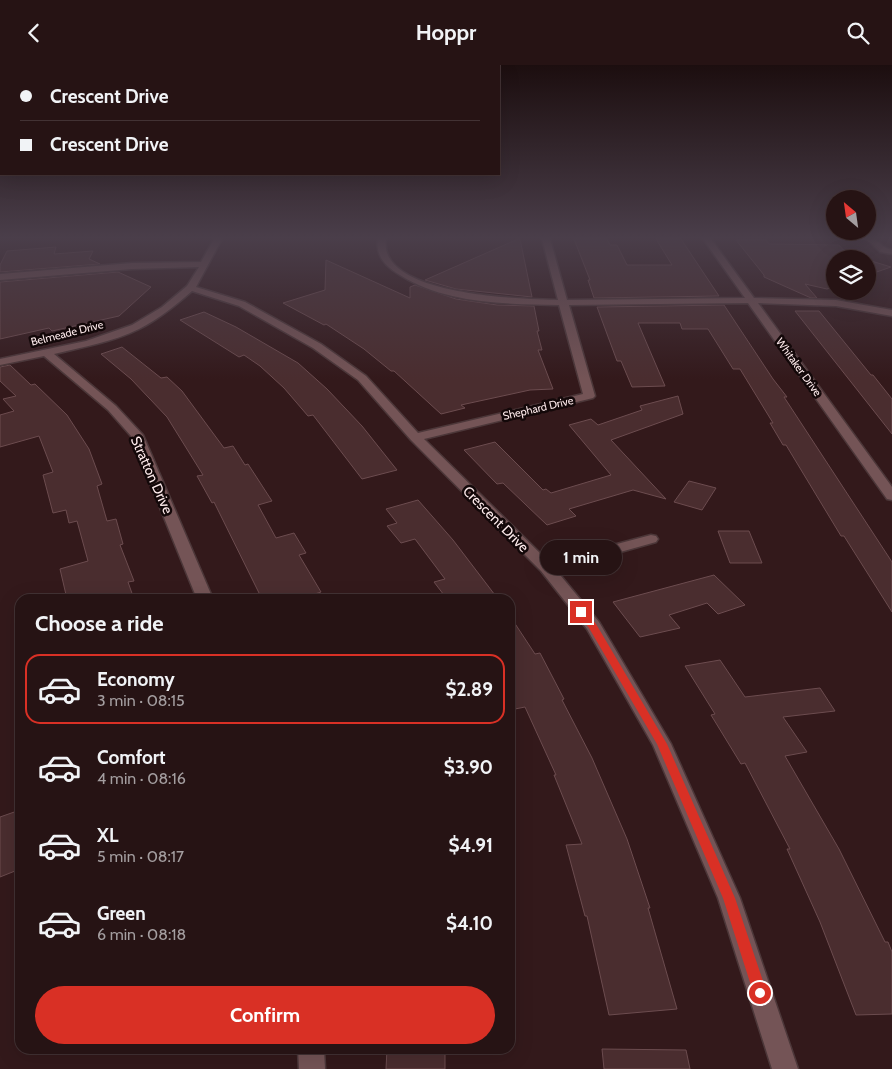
<!DOCTYPE html>
<html lang="en">
<head>
<meta charset="utf-8">
<style>
  :root { --surface:#261314; --page:#322022; --text:#f1f3f6; --muted:#a49ea0; --line:#423234; --accent:#d93025 }
  body { margin:0; font-family:Cabin,sans-serif; background:var(--page); color:var(--text); height:100vh; display:flex; flex-direction:column; font-size:19px; white-space:nowrap }
  * { box-sizing:border-box; margin:0 }
  p { font-size:16px; color:var(--muted) }
  .icon { flex:none; width:28px; height:28px; fill:none; stroke:currentColor; stroke-width:2; stroke-linecap:round; stroke-linejoin:round }
  .map { position:relative; flex:1; overflow:hidden }
  .details { position:absolute; left:15px; top:529px; width:500px; height:460px; display:flex; flex-direction:column; background:var(--surface); border-radius:15px; box-shadow:0 5px 20px #0002,0 0 0 1px var(--line) }
  .details>* { flex:none }
  .hud { position:absolute; left:0px; top:0px; width:500px; height:110px; box-shadow:0 5px 20px #0002,0 0 0 1px var(--line); display:grid; align-content:center; height:110px; padding:0 20px; background:var(--surface) }
  .needle { width:32px; rotate:331deg }
  .buttons { position:absolute; left:826px; top:125px; display:grid; gap:10px }
  .buttons a { display:grid; place-items:center; width:50px; height:50px; border-radius:50%; background:var(--surface); box-shadow:0 5px 20px #0002,0 0 0 1px var(--line); font-size:25px }
  .end { position:absolute; width:22px; height:22px; margin:-11px; border:6px solid #d93025; background:#fff; box-shadow:0 0 0 2px #fff }
  .from { border-radius:50% }
  .bubble { position:absolute; height:35px; border-radius:18px; background:var(--surface); box-shadow:0 5px 20px #0002,0 0 0 1px var(--line); font-size:16px; font-weight:700; line-height:35px; text-align:center }
  .hud b { display:flex; align-items:center; gap:18px; height:48px; font-size:19px }
  .hud b+b { border-top:1px solid var(--line) }
  .hud i { width:12px; height:12px; background:var(--text) }
  ul { padding:0; list-style:none }
  li { display:flex; align-items:center; gap:15px; height:70px; margin:0 10px 8px; padding:0 10px; border:2px solid transparent; border-radius:15px }
  li div { flex:1 }
  li b { display:block; font-size:19px }
  li em { font-style:normal; font-weight:700 }
  li.selected { border-color:var(--accent) }
  li>.icon { width:45px; height:45px; stroke-width:1.5 }
  h2 { padding:0 20px; font-size:22px; line-height:60px }
  .primary-button { display:flex; gap:10px; margin-top:auto; padding:10px 20px }
  .primary-button a { flex:1; height:58px; border-radius:30px; background:var(--accent); color:#fff; font-size:20px; font-weight:700; line-height:58px; text-align:center }
  header { display:flex; justify-content:space-between; align-items:center; height:65px; padding:0 20px; background:var(--surface); font-size:22px; font-weight:700 }
  .map>svg:first-child { display:block }
</style>
</head>
<body>
<header><svg class="icon" aria-label="back" viewBox="0 0 24 24"><path d="M15 5l-7 7 7 7"/></svg>Hoppr<svg class="icon" aria-label="search" viewBox="0 0 24 24"><circle cx="10" cy="10" r="6"/><path d="M15 15l6 6"/></svg></header>
<div class="map">
<svg width="892" height="1004" viewBox="0 0 892 1004">
  <rect width="100%" height="100%" fill="#33191b"/>
  <g fill="#4a2d2f" stroke="#6c4c4f">
    <path d="M518 174H520L532 232 456 224 425 215Z"/>
    <path d="M574 174H607L610 180H617L627 200H672L656 174H681L719 231 594 233 588 215H590Z"/>
    <path d="M736 175H766L769 179 839 180 847 189 863 194H835V221L827 224 805 219 817 233H811L764 212V210Z"/>
    <path d="M56 182 54 189 93 186 89 194 100 199 0 207V200L7 186Z"/>
    <path d="M326 195 410 233V222L415 220 456 234 497 240 534 241 539 266H537L542 285H538L553 324 530 325 461 340 465 343 441 349 394 306H391L364 284 326 259 324 260 283 238 325 225Z"/>
    <path d="M868 195 891 202 868 210Z"/>
    <path d="M118 207 151 222 119 251 52 266 49 263 0 274V217Z"/>
    <path d="M724 240 773 314 787 332H784L892 497V547L844 471H841L786 380H783L770 358H773L740 304H733L708 264H682L680 258H638L665 321 632 322 621 296H617L597 242Z"/>
    <path d="M795 246H819L871 310H873L892 334V369Z"/>
    <path d="M204 247 236 262 298 298 327 324 362 361 397 405 362 414 313 350 308 351 284 323 260 301 244 290 239 292 180 255Z"/>
    <path d="M122 282 161 313 167 312 182 326 224 383 233 381 245 400 248 399 272 436 258 440 276 473 294 468 306 488 299 490 321 527 299 534H262L214 437 212 438 197 411 203 410 167 352 131 314 101 289Z"/>
    <path d="M10 300 31 320 35 319 67 350 89 384 102 419 97 421 107 456 116 454 123 479 120 480 134 516 128 517 134 534H67L60 504 88 496 77 456 69 458 66 445 53 448 43 410 53 407 39 371 0 382V350L14 346 3 334 16 331 0 316V302Z"/>
    <path d="M678 331 683 349 611 375 666 434 633 425 569 444 576 451 547 460 503 418 497 419 464 385 495 377 543 425 546 424 551 428 611 410 569 360 591 354 598 360 642 345 640 341Z"/>
    <path d="M689 416 716 423 702 445 674 437Z"/>
    <path d="M418 435 453 475 498 534H447L434 517 445 514 415 474 401 478 387 461 397 458 386 444Z"/>
    <path d="M718 466H749L762 498H730Z"/>
    <path d="M714 510 745 540 718 549 707 538 669 550 680 563 640 572 613 537Z"/>
    <path d="M510 551 535 589 540 588 564 634 562 635 592 693 627 774 650 843H648L677 944 609 950 587 851H585L566 780 582 779 554 710H556L525 642 510 645Z"/>
    <path d="M720 595 745 632 820 623 835 646 783 652 807 687 785 691 839 784 885 877H888L892 887V949L856 950 820 857 787 784H790L745 698 741 699 711 650 715 649 685 601Z"/>
    <path d="M20 745V804L0 812V752Z"/>
    <path d="M387 984H445V1004H386Z"/>
    <path d="M602 984 686 985 690 1004H604Z"/>
  </g>
  <g fill="none" stroke-linecap="round" stroke-linejoin="round">
    <g stroke="#4c3739" stroke-width="3">
      <g id="minor">
        <path d="M214 174H222L196 222 245 237 321 279 366 311 418 368 583 329 559 240C506 239 446 239 400 210 386 202 375 191 378 174H386C377 231 523 234 558 235L542 174H550L567 235 745 233 703 174H711L754 233 836 235 892 245V251L836 241 758 238 892 422V435L887 434 748 238 569 240 595 331 593 333 424 374 549 497 651 470 656 471 658 474 656 477 556 505 599 557 671 679 740 833 798 1004H772L718 833 653 680 587 564 541 506 411 375 358 315 313 283 239 241 192 226C176 240 159 254 139 264 113 277 82 282 54 289L116 341 143 370 213 534H197L131 371 108 345 44 291 0 300V294L86 276 132 260 162 242 187 221 199 202 132 204 0 215V209L132 198 201 197Z"/>
        <path d="M866 174H874L886 183 892 185V189L880 187Z"/>
        <path d="M298 984H324L325 1004H299Z"/>
      </g>
    </g>
    <use href="#minor" fill="#745456" fill-rule="evenodd"/>
  </g>
  <linearGradient id="sky" x2="0" y2="1"><stop stop-color="#1c0e0f"/><stop offset="0.55" stop-color="#4a3e4a"/><stop offset="1" stop-color="#4a3e4a" stop-opacity="0"/></linearGradient>
  <rect width="892" height="314" fill="url(#sky)"/>
  <path fill="#d93025" d="M581 544 584 545 596 559 667 679 735 833 767 928 765 933 760 935 755 933 723 833 657 679 589 563 577 547Z"/>
  <g text-anchor="middle" dominant-baseline="central" stroke-width="5" stroke-linejoin="round" paint-order="stroke">
    <g font-size="11" fill="#ffeced" stroke="#130809">
      <text transform="translate(67 268) rotate(-14)">Belmeade Drive</text>
      <text transform="translate(799 302) rotate(54)">Whitaker Drive</text>
      <text transform="translate(538 343) rotate(-13)">Shephard Drive</text>
    </g>
    <g font-size="14" fill="#ffeced" stroke="#130809">
      <text transform="translate(152 410) rotate(66)">Stratton Drive</text>
      <text transform="translate(496 454) rotate(45)">Crescent Drive</text>
    </g>
  </g>
</svg>
<div class="buttons">
<a><svg class="needle" viewBox="-14 -14 28 28"><path d="M0-13l5 13h-10z" fill="#e53935"/><path d="M0 13l5-13h-10z" fill="#a49ea0"/></svg></a>
<a><svg class="icon" aria-label="layers" viewBox="0 0 24 24"><path d="M12 4l9 5-9 5-9-5zM3 14l9 5 9-5"/></svg></a>
</div>
<i class="end from" style="left:760px;top:928px"></i>
<i class="end" style="left:581px;top:547px"></i>
<div class="bubble" style="left:540px;top:475px;width:82px">1 min</div>
<div class="hud">
<b><i class="from"></i>Crescent Drive</b>
<b><i></i>Crescent Drive</b>
</div>
<section class="details">
<h2>Choose a ride</h2>
<ul>
<li class="selected"><svg class="icon" aria-label="car" viewBox="0 0 24 24"><path d="M5 17H2v-5l4-1 3-4h7l3 4 3 1v5h-3M9 17h6M6 11h13"/><circle cx="7" cy="17" r="2"/><circle cx="17" cy="17" r="2"/></svg><div><b>Economy</b><p>3 min · 08:15</p></div><em>$2.89</em></li>
<li><svg class="icon" aria-label="car" viewBox="0 0 24 24"><path d="M5 17H2v-5l4-1 3-4h7l3 4 3 1v5h-3M9 17h6M6 11h13"/><circle cx="7" cy="17" r="2"/><circle cx="17" cy="17" r="2"/></svg><div><b>Comfort</b><p>4 min · 08:16</p></div><em>$3.90</em></li>
<li><svg class="icon" aria-label="car" viewBox="0 0 24 24"><path d="M5 17H2v-5l4-1 3-4h7l3 4 3 1v5h-3M9 17h6M6 11h13"/><circle cx="7" cy="17" r="2"/><circle cx="17" cy="17" r="2"/></svg><div><b>XL</b><p>5 min · 08:17</p></div><em>$4.91</em></li>
<li><svg class="icon" aria-label="car" viewBox="0 0 24 24"><path d="M5 17H2v-5l4-1 3-4h7l3 4 3 1v5h-3M9 17h6M6 11h13"/><circle cx="7" cy="17" r="2"/><circle cx="17" cy="17" r="2"/></svg><div><b>Green</b><p>6 min · 08:18</p></div><em>$4.10</em></li>
</ul>
<div class="primary-button"><a>Confirm</a></div>
</section>
</div>
</body>
</html>
